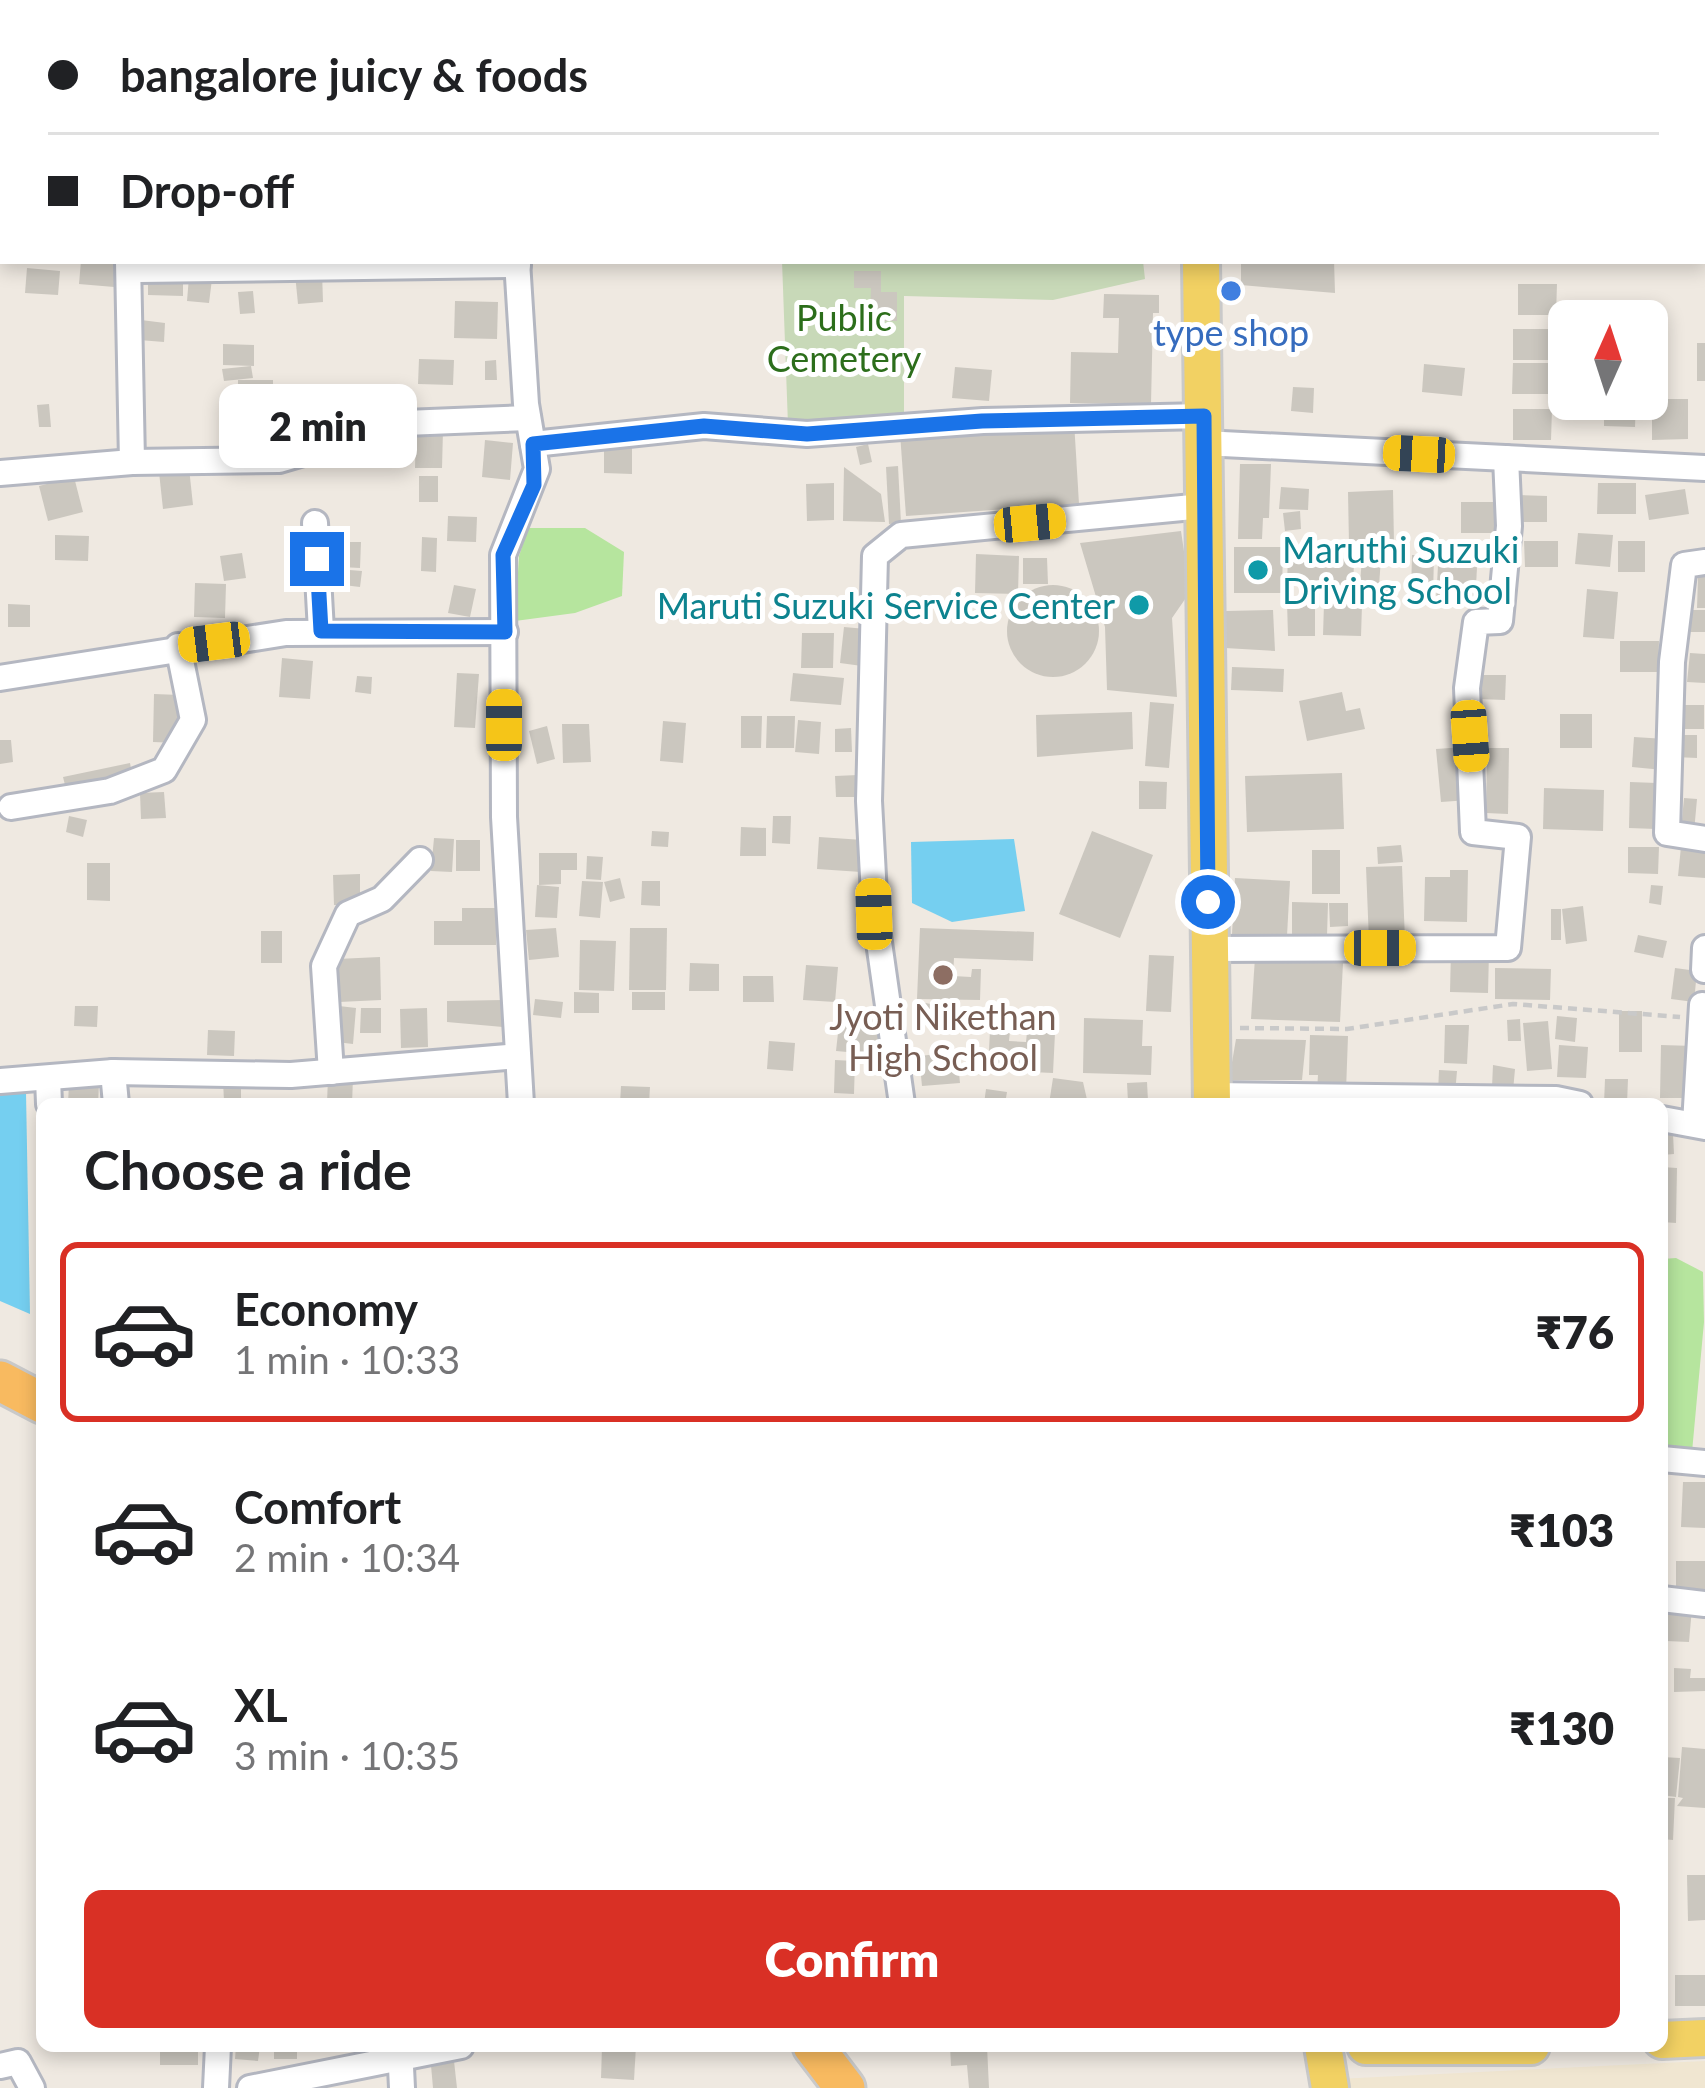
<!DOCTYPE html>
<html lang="en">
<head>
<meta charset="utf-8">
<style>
  :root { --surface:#fff; --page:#f2f2f2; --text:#202124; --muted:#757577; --line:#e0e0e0; --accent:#d93025 }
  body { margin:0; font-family:Lato,sans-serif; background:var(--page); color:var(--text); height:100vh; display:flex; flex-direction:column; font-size:45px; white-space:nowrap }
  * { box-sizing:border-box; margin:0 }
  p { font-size:39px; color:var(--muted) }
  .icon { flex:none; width:66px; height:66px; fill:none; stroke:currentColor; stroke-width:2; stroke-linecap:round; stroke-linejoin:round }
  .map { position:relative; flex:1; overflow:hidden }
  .details { position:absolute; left:36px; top:1098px; width:1632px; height:954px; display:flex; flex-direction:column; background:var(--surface); border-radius:18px; box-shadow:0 6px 18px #0003 }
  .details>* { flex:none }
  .top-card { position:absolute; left:0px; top:0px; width:1707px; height:264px; box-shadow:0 6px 18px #0003; display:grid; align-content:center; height:264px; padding:0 48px; background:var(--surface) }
  .needle { width:78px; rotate:3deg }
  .buttons { position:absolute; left:1548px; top:300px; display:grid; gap:24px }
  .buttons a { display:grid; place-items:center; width:120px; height:120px; border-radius:18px; background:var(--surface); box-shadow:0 6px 18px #0003; font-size:60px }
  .end { position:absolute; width:54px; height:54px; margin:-27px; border:15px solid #1a73e8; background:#fff; box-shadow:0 0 0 6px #fff }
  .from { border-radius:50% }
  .bubble { position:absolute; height:84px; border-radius:18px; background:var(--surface); box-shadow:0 6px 18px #0003; font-size:39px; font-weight:800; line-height:84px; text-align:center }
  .car { position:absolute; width:36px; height:72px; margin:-36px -18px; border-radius:15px; box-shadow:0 0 9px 3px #0007; background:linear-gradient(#f5c518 24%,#345 0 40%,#f5c518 0 76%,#345 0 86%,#f5c518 0) }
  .top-card b { display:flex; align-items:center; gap:42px; height:114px; font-size:45px }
  .top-card b+b { border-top:3px solid var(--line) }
  .top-card i { width:30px; height:30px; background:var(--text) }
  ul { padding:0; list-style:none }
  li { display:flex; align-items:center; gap:36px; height:180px; margin:0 24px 18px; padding:0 24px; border:6px solid transparent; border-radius:18px }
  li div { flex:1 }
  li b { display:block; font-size:45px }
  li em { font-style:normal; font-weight:800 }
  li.on { border-color:var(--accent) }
  li>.icon { width:108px; height:108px; stroke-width:1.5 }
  h2 { padding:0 48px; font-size:54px; line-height:144px }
  .button { display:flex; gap:24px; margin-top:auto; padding:24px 48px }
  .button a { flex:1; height:138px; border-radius:18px; background:var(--accent); color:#fff; font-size:48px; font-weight:800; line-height:138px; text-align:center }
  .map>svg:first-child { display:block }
</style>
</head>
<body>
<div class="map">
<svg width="1705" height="2088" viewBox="0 0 1705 2088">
  <rect width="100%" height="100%" fill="#efe9e1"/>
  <path fill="#f0e6d1" d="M1705 2061V2088H1338L1337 2079Z"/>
  <g fill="#b6e59e">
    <path d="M528 528H585L624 552 622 596 575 613 515 621 519 556Z"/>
    <path d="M1676 1258 1703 1272 1704 1322 1692 1452 1662 1446V1259Z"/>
  </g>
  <path fill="#c8d9b8" d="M782 261H1143L1145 279 1053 300 904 296V420L788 425Z"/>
  <g fill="#75cff0">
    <path d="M1014 839 1025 911 952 922 912 903 911 842Z"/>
    <path d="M26 1092 30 1314 0 1301V1093Z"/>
  </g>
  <g fill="#cbc7bf">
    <path d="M81 261H117L114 287 79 284Z"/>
    <path d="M1241 261H1334L1335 293 1241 285Z"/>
    <path d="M27 268 60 271 58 295 25 293Z"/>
    <path d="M854 271H881V292H897V321H870L871 288H854Z"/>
    <path d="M322 272 323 302 298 304 295 274Z"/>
    <path d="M148 275H183V296L148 295Z"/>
    <path d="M189 277 212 279 209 303 187 301Z"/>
    <path d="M1518 284H1557L1556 315H1518Z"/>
    <path d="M253 291 255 313 240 314 238 292Z"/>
    <path d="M1104 294 1159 295V313H1153L1151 404 1070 403 1071 352 1118 353 1119 318H1103Z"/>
    <path d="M455 301 498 302 497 339 454 338Z"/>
    <path d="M141 320 165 323 164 342 139 340Z"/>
    <rect x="1513" y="329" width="38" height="31"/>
    <path d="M1556 330H1569V387L1556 386Z"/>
    <rect x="1697" y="343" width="8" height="38"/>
    <path d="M223 344 254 345V366L223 365Z"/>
    <path d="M419 359 454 360 453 385 418 384Z"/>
    <path d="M496 360 497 380H485V361Z"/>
    <path d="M1513 363H1551V394H1512Z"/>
    <path d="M1424 364 1465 368 1462 396 1422 392Z"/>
    <path d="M251 366 253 378 224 381 222 369Z"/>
    <path d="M955 367 992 370 989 401 952 398Z"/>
    <rect x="238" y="380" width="35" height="38"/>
    <path d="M1293 387 1314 388 1313 413 1291 411Z"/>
    <path d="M394 395 395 421 357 422V396Z"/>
    <path d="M1604 399H1636L1635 427 1604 426Z"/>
    <path d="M1652 399H1688V439L1652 440Z"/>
    <path d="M49 404 51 427H39L37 405Z"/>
    <path d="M1513 409H1552L1551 440H1513Z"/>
    <path d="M1074 421 1079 504 906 516 900 433Z"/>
    <path d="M416 430H443L442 468H415Z"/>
    <path d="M485 440 513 443 510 480 482 477Z"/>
    <path d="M604 440H632V474L604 473Z"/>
    <path d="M868 444 872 462 860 465 856 447Z"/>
    <path d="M1240 464H1271L1269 518H1263L1262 539H1238Z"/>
    <path d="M898 466 901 523 889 524 886 467Z"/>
    <path d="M844 467 881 494 885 522 843 521Z"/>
    <path d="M189 468 193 505 163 509 159 472Z"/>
    <rect x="419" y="476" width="19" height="26"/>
    <path d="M74 477 83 512 48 521 39 486Z"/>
    <path d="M834 483V520L807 521 806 484Z"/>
    <path d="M1598 483H1636V514H1597Z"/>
    <path d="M1281 487 1309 489 1308 510 1279 509Z"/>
    <path d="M1685 489 1689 514 1649 520 1645 495Z"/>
    <path d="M1393 490 1394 543 1349 544 1348 492Z"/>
    <path d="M1517 495 1547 496V522H1517Z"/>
    <rect x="1461" y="502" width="38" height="31"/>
    <path d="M1300 511 1301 529 1285 531 1283 513Z"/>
    <path d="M448 516 477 517 476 542 447 541Z"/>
    <path d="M1181 531 1190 592 1172 618 1177 697 1107 690 1105 627 1080 543Z"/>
    <path d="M1578 533 1613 535 1610 567 1575 564Z"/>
    <path d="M55 535 89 536 88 561 55 560Z"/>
    <path d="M422 537 437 538 436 572 421 571Z"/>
    <path d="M1524 541H1558V567H1525Z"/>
    <rect x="1618" y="541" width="27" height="31"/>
    <path d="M342 542H361L360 568 341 567Z"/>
    <path d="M1234 547H1283L1282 593H1234Z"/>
    <path d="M242 553 246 578 224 581 220 556Z"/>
    <path d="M976 554 1019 556 1018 594 975 593Z"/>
    <path d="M1412 555 1434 556 1433 595 1411 594Z"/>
    <path d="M1288 556 1354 559 1353 595 1316 594V584L1287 583Z"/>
    <path d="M1362 557 1381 558 1379 586 1360 584Z"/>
    <path d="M1023 558H1047L1048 584H1023Z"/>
    <path d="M1438 565 1477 567 1475 606 1436 603Z"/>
    <path d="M337 569 362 571 360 587 335 584Z"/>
    <path d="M1698 577H1705V608H1697Z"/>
    <path d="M195 583 226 584 225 618 194 617Z"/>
    <circle cx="1053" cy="631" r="46"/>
    <path d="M454 585 476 589 470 617 448 613Z"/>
    <path d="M1587 589 1618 592 1614 639 1583 637Z"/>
    <path d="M1315 601V636H1288L1287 602Z"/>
    <path d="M1324 603 1362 604 1361 636 1323 635Z"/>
    <path d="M8 604 30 605V627H8Z"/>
    <path d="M1273 610 1275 651 1225 648 1226 611Z"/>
    <rect x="1688" y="610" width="17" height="22"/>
    <path d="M844 627 866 629 862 666 840 663Z"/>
    <path d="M802 633H834L833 668H801Z"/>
    <path d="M1620 641H1659L1658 672H1620Z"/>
    <path d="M1690 653 1705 654V683L1687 682Z"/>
    <path d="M282 658 313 661 310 699 279 697Z"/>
    <path d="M1232 667 1284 669 1283 692 1231 690Z"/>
    <path d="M457 673 479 674 475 728 454 727Z"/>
    <path d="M793 673 844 678 841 705 790 701Z"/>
    <path d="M1479 675H1506L1505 700 1478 699Z"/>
    <path d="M357 676 372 677 371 694 355 692Z"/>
    <path d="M1342 692 1346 711 1360 708 1365 729 1307 741 1299 701Z"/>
    <path d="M154 694 180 695 179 743 153 742Z"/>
    <path d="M1150 702 1174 704 1169 768 1145 766Z"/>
    <path d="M1680 705H1704V729H1679Z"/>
    <path d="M1132 712 1133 749 1037 757 1036 715Z"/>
    <rect x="1560" y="714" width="32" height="34"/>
    <path d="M741 716H762L761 748H741Z"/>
    <path d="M767 716H795L794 748H766Z"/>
    <path d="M798 720 821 722 819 754 795 752Z"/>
    <path d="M663 721 686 723 683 763 660 761Z"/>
    <path d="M562 724H589L591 762 563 763Z"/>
    <path d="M547 726 555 759 537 764 529 731Z"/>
    <path d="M851 728 852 752H835V729Z"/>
    <path d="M1676 735H1697V758L1675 757Z"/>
    <path d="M1634 737 1666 739 1663 770 1632 767Z"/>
    <path d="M0 740H11L13 762 0 764Z"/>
    <path d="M1464 747 1469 800 1441 802 1436 749Z"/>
    <path d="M1487 748H1509L1508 814 1486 813Z"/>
    <path d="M130 763 133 779 67 793 63 777Z"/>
    <path d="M1342 773 1344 829 1247 832 1245 776Z"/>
    <path d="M858 775 857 797H836L835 776Z"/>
    <path d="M1139 781 1167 782 1166 809H1139Z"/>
    <path d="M1630 782 1657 783 1656 829 1629 828Z"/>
    <path d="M1544 788 1604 790 1603 831 1543 829Z"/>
    <path d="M164 792 166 818 141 819 140 793Z"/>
    <path d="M1684 798 1697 799 1694 832 1681 831Z"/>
    <path d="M69 816 87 820 83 837 66 832Z"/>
    <path d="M773 816H791L790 844 772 843Z"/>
    <path d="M741 827 766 828V856H740Z"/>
    <path d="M652 831 669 832 668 847 651 846Z"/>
    <path d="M1092 831 1153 855 1120 938 1059 914Z"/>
    <path d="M819 837 863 840 861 872 817 869Z"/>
    <path d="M434 838 454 839 452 872 431 871Z"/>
    <rect x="456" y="840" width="24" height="31"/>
    <path d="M1401 845 1403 862 1378 864 1377 847Z"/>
    <path d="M1628 847H1659L1658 874 1628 873Z"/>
    <path d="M1681 847 1705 849V878L1678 876Z"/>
    <rect x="1312" y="850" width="28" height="44"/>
    <path d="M539 853H577V870H561V884L539 885Z"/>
    <path d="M587 856 603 857 601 880 586 879Z"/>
    <path d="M87 863H110V901L87 900Z"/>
    <path d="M1402 866 1405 940 1369 941 1366 867Z"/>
    <path d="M1450 870H1468L1467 922 1424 921 1425 877H1450Z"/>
    <path d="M360 874V905H334L333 875Z"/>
    <path d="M620 878 625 898 610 902 604 882Z"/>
    <path d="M1235 878 1290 881 1287 936 1232 934Z"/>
    <path d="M582 881 603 882 600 918 579 916Z"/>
    <path d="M642 881H660V906L641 905Z"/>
    <path d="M537 885 559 887 557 918 535 917Z"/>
    <path d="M1651 885 1663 886 1661 905 1649 903Z"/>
    <path d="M1292 902 1328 903 1327 935 1292 934Z"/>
    <path d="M1329 903H1348V926L1330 927Z"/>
    <path d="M1583 906 1587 941 1566 944 1562 909Z"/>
    <path d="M462 908H496V945H434V921H462Z"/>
    <rect x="1551" y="909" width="10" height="31"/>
    <path d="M556 928 559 957 529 960 526 930Z"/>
    <path d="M630 928H667L666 990H629Z"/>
    <path d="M920 928 1034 932 1033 961 954 958 953 976 971 977 972 969H981L980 1000 917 999Z"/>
    <rect x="261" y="931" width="21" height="32"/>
    <path d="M1638 935 1667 941 1663 958 1634 952Z"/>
    <path d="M580 940 616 941 614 991 579 990Z"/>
    <path d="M1451 951 1489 952 1488 993 1450 992Z"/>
    <path d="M1149 955 1174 956 1171 1012 1146 1011Z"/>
    <path d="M380 957 381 1000 339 1002 337 959Z"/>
    <path d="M1255 957 1343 963 1340 1022 1251 1019Z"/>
    <path d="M690 963 719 964V991H689Z"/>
    <path d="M806 965 838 967 835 1002 803 1000Z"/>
    <path d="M1495 968 1551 969 1550 1000 1495 999Z"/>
    <path d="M1675 968 1697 971 1694 1002 1671 999Z"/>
    <path d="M743 976H773L774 1002H743Z"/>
    <path d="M574 992 599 993V1013H574Z"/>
    <rect x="632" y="992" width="33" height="18"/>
    <path d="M535 999 563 1002 561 1018 533 1015Z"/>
    <path d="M503 1000V1027L447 1022V1001Z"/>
    <path d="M920 1002 936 1005 933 1020 917 1016Z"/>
    <path d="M75 1006H98L97 1027 74 1026Z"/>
    <path d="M339 1006 356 1008 353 1044 336 1042Z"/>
    <path d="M361 1008H381V1033H360Z"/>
    <path d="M427 1008 428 1047 401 1048 400 1009Z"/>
    <rect x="1619" y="1011" width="23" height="41"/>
    <path d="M1557 1016 1577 1018 1575 1042 1555 1039Z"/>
    <path d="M1084 1018 1143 1020 1142 1046H1152L1151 1075 1083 1073Z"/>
    <path d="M1520 1019 1521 1041H1508L1507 1020Z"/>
    <path d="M1548 1021 1552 1069 1527 1071 1523 1023Z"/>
    <path d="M839 1024 884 1028 881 1055 836 1051Z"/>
    <path d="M1445 1025H1469L1467 1064 1444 1063Z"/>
    <path d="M208 1030 235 1031 234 1056 207 1055Z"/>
    <path d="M990 1030 1010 1031 1009 1041 1026 1042 1027 1032 1055 1033 1053 1073 988 1070Z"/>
    <path d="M1310 1035 1348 1036 1346 1091H1317L1318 1075H1309Z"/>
    <path d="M1236 1039 1306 1040 1302 1080H1229Z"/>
    <path d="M769 1041 795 1043 793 1071 767 1069Z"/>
    <path d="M1559 1045 1588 1047 1586 1078 1557 1077Z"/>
    <path d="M1661 1045 1694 1046V1098H1660Z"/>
    <path d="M957 1052 960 1083 922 1086 919 1056Z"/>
    <path d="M835 1060 855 1061 854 1094 834 1093Z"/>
    <path d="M1493 1065 1515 1069 1513 1091 1492 1087Z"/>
    <path d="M1439 1070 1457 1071 1455 1094 1438 1093Z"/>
    <path d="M328 1077 353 1078 352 1104 327 1103Z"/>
    <path d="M1053 1078 1083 1082 1088 1104H1049Z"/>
    <path d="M1605 1079H1628L1627 1104H1604Z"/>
    <path d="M223 1081H241V1101H224Z"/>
    <path d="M1147 1082 1148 1101 1128 1102 1127 1083Z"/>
    <path d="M69 1083 99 1084 98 1104H68Z"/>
    <path d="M621 1086 650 1087 649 1104H620Z"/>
    <path d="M986 1089 1007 1092 1005 1104H984Z"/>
    <path d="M1662 1134H1673L1674 1154 1662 1155Z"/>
    <path d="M1662 1167 1677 1168 1676 1223 1662 1222Z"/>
    <path d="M1683 1482H1705V1528L1681 1527Z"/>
    <rect x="1676" y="1561" width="29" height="37"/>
    <path d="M1668 1607 1692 1608 1689 1642 1666 1641Z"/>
    <path d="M1674 1668 1691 1669 1690 1678H1705V1691L1674 1692Z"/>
    <path d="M1682 1747 1705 1749V1808L1677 1806 1683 1798 1678 1797Z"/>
    <path d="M1662 1757 1680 1758 1676 1797 1662 1795Z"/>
    <path d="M1662 1798H1675L1673 1840 1662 1839Z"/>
    <path d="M1687 1875H1705V1920L1688 1921Z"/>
    <rect x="1675" y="1975" width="30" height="31"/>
    <rect x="160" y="2046" width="38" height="19"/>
    <path d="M236 2046H260L258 2061 235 2059Z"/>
    <path d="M602 2046H636L634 2080 601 2078Z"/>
    <path d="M950 2046H987L989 2088H969L967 2065 951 2066Z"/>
    <rect x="274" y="2048" width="23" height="11"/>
    <path d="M453 2052 457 2088H433L430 2054Z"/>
  </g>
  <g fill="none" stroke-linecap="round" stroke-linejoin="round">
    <g stroke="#b4b7c1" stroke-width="30">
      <g id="minor">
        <path d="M497 0V3"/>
        <path d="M0 112H3"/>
        <path d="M1704 164H1705"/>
        <path d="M0 214H3"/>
        <path d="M128 261 139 270 518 265"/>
        <path d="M128 261 132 462"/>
        <path d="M517 261 526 404 537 469 503 555 504 817 521 1104"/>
        <path d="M1203 443 1705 468"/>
        <path d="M533 444 704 426 807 434 983 421 1204 416"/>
        <path d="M0 473 132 462 279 460 405 423 528 418"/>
        <path d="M315 523 321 631"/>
        <path d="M1705 562 1684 565 1672 662 1667 833 1705 839"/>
        <path d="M0 678 286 633 505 632"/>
        <path d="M11 807 110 791 164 770 193 720 178 646"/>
        <path d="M1209 949 1508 948 1518 837 1473 832 1467 688 1476 622 1500 621 1509 526 1506 458"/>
        <path d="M1704 970 1705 948"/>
        <path d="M113 1072 116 1104"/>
        <path d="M331 1072 324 966 348 914 382 899 420 860"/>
        <path d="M48 1078 49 1104"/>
        <path d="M0 1081 113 1072 291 1075 518 1056"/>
        <path d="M1211 1095 1556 1099 1580 1104"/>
        <path d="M902 1104 875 914 869 801 875 556 901 535 1203 506"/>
        <path d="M1662 1119 1705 1127"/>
        <path d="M1695 1124 1702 1005"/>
        <path d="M1662 1459 1705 1463"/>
        <path d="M1662 1599 1705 1604"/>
        <path d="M400 2046 402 2088"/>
        <path d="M0 2066 18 2062 32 2088"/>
        <path d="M216 2088 218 2046"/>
        <path d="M250 2088 461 2046"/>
      </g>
    </g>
    <g stroke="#c9c9c9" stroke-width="42">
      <g id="primary">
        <path d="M1195 0V3"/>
        <path d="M1201 261 1212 1104"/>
        <path d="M1662 2040 1705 2038"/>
        <path d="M1323 2046 1330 2088"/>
        <path d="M1366 2046H1531"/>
      </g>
    </g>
    <g stroke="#c9c9c9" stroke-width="45">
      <g id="trunk">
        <path d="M0 1381 42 1403"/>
        <path d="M813 2046 845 2088"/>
      </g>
    </g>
    <path stroke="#c9c9c9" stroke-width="4.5" stroke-dasharray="9 6" stroke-linecap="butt" d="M1240 1028 1347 1029 1513 1004 1680 1017"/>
    <use href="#minor" stroke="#fff" stroke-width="24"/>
    <use href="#primary" stroke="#f2d163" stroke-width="36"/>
    <use href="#trunk" stroke="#f8ba60" stroke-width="39"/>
  </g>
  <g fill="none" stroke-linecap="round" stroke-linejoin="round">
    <path stroke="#1a73e8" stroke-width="15" d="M317 559 321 631 505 632 503 555 534 485 533 444 704 426 807 434 982 421 1204 416 1208 902"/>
  </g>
  <circle fill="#3f7fe0" stroke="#fff" stroke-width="4.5" cx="1231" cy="291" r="12"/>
  <g fill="#0f9aa8" stroke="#fff" stroke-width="4.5">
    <circle cx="1258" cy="570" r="12"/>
    <circle cx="1139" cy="605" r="12"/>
  </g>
  <circle fill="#8d6e63" stroke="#fff" stroke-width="4.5" cx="943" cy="975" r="12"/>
  <g text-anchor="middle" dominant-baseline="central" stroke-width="10" stroke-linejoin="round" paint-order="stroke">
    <g font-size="36" fill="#2c6e1b" stroke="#fff">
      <text x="844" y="317">Public<tspan x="844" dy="41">Cemetery</tspan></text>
    </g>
    <g font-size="36" fill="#366cbe" stroke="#fff">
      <text x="1231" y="332">type shop</text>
    </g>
    <g font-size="36" fill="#0d838f" stroke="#fff" text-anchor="start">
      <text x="1282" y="549">Maruthi Suzuki<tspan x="1282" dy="41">Driving School</tspan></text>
      <text x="1115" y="605" text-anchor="end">Maruti Suzuki Service Center</text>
    </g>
    <g font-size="36" fill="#785e54" stroke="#fff">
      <text x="943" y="1016">Jyoti Nikethan<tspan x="943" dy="41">High School</tspan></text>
    </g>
  </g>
</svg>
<div class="buttons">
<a><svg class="needle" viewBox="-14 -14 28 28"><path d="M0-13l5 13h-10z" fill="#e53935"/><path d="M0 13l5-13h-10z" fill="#757577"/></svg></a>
</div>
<i class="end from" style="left:1208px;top:902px"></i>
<i class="end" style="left:317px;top:559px"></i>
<div class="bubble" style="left:219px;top:384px;width:198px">2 min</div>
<i class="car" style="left:1419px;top:454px;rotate:273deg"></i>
<i class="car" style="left:1030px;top:523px;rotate:85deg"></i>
<i class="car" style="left:214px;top:642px;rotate:263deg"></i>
<i class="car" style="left:504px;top:725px;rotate:0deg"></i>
<i class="car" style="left:1470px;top:736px;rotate:176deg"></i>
<i class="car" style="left:874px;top:914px;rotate:358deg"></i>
<i class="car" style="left:1380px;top:948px;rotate:90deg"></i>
<div class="top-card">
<b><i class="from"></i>bangalore juicy &amp; foods</b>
<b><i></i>Drop-off</b>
</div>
<section class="details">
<h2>Choose a ride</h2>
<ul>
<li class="on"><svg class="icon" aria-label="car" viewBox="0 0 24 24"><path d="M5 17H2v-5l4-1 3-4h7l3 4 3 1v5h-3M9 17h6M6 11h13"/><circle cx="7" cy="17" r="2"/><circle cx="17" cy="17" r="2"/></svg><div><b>Economy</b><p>1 min · 10:33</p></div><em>₹76</em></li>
<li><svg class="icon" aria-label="car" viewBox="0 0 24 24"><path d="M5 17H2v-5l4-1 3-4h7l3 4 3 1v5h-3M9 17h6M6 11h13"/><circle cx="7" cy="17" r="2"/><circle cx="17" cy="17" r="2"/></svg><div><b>Comfort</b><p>2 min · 10:34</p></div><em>₹103</em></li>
<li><svg class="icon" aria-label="car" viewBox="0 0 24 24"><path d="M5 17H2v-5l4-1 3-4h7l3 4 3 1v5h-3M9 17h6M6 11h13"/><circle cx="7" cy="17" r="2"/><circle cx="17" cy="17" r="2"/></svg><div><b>XL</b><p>3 min · 10:35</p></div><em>₹130</em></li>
</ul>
<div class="button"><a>Confirm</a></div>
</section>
</div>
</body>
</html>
